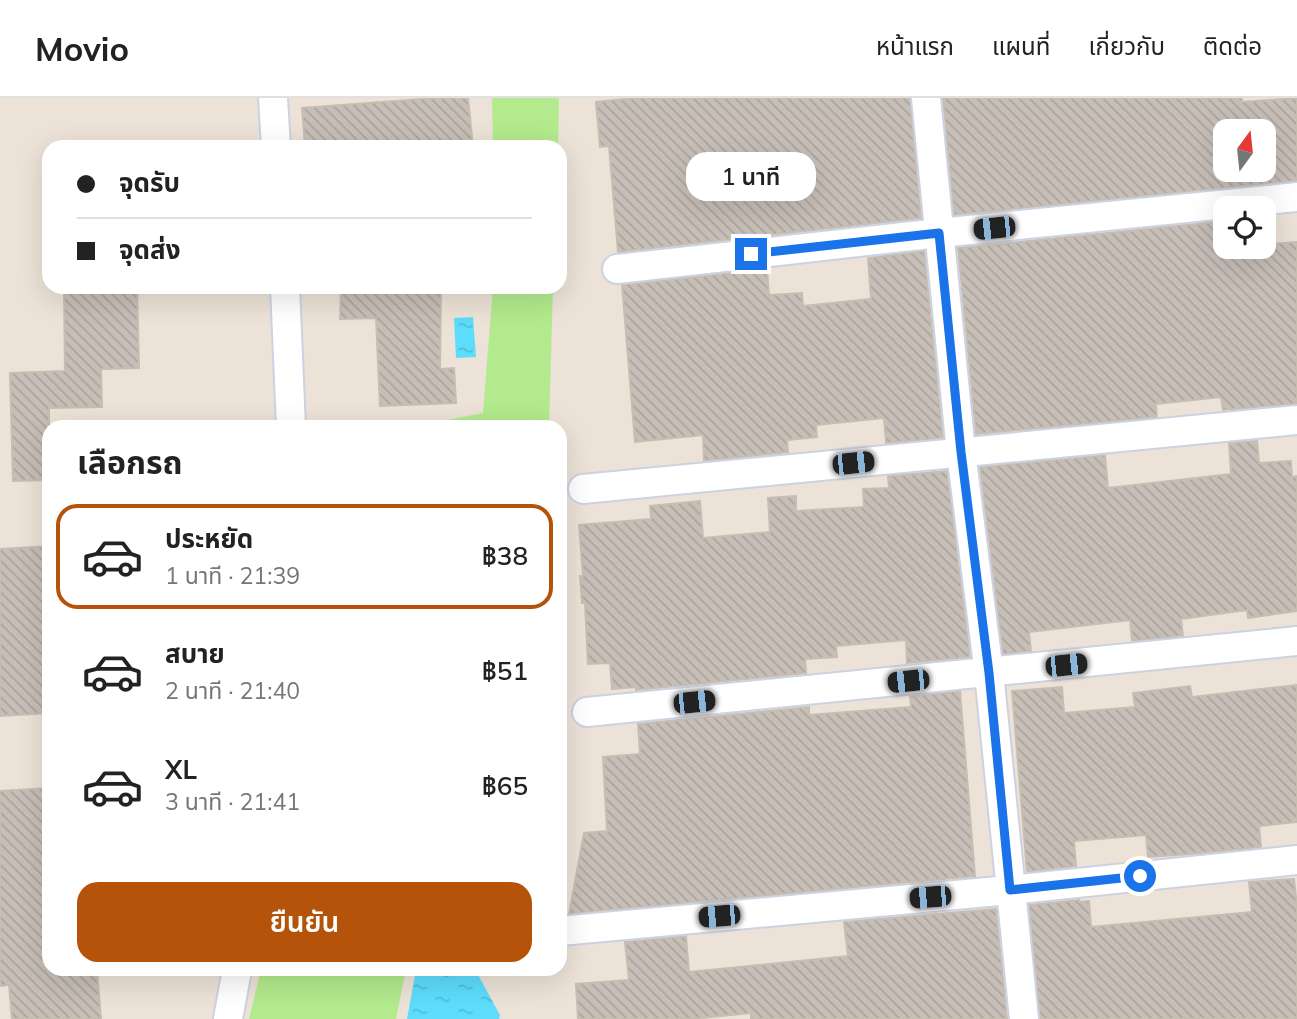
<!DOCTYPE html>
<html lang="th">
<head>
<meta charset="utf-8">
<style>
  :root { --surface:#fff; --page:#f2f2f2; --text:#222; --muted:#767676; --line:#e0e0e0; --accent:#b45309 }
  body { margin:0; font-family:Mulish,"Noto Sans Thai",sans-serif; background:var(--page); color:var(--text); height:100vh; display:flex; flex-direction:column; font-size:26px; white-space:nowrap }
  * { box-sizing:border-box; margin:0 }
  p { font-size:23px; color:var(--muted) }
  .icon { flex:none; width:38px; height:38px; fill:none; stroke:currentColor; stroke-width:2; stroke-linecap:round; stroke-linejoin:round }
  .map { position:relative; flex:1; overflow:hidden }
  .panel { position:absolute; left:42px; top:322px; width:525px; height:556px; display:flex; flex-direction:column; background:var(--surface); border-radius:21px; box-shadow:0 7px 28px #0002 }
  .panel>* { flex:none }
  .guide { position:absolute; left:42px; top:42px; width:525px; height:154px; border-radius:21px; box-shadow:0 7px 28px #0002; display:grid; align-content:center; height:154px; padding:0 35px; background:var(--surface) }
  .needle { width:46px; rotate:15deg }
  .buttons { position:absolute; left:1213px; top:21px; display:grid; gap:14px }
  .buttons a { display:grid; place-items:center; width:63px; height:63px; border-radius:14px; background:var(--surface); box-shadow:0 7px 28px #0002; font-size:35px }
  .end { position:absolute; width:32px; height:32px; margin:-16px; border:9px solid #1a73e8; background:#fff; box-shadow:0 0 0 4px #fff }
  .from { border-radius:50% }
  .bubble { position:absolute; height:49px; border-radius:21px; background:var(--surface); box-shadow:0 7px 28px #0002; font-size:23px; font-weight:600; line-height:49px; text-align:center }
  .car { position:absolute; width:21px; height:42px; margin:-21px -10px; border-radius:9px; box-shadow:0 0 5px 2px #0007; background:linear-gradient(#222 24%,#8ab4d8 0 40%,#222 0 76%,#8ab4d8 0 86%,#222 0) }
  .guide b { display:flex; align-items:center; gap:24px; height:66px; font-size:26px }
  .guide b+b { border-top:2px solid var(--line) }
  .guide i { width:18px; height:18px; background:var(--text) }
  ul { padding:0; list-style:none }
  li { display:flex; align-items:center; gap:21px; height:105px; margin:0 14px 10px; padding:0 21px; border:4px solid transparent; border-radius:21px }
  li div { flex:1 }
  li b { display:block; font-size:26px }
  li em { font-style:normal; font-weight:600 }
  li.selected { border-color:var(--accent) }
  li>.icon { width:63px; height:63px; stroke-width:1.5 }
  h2 { padding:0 35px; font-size:32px; line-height:84px }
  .primary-button { display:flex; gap:14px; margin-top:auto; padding:14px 35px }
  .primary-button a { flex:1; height:80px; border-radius:21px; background:var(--accent); color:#fff; font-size:28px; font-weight:600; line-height:80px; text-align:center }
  header { display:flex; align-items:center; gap:42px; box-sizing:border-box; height:98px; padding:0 35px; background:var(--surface); border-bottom:2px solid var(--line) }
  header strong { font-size:33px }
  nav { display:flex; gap:38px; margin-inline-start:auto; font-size:24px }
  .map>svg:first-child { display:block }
</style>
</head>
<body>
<header>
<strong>Movio</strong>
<nav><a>หน้าแรก</a><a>แผนที่</a><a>เกี่ยวกับ</a><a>ติดต่อ</a></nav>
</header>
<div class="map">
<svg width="1297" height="921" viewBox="0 0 1297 921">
  <defs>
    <pattern id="water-ripples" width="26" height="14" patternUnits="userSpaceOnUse" patternTransform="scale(1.75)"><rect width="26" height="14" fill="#5ddcfb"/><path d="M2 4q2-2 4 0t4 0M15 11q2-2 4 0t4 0" fill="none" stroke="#51bdd7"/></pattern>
    <pattern id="building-back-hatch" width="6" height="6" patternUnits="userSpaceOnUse" patternTransform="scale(1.75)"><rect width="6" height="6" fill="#c7bfb7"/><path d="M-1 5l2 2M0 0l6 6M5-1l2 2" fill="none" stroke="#aba49d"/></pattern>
  </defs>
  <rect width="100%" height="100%" fill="#ece2d7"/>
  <g fill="#b3ea8d">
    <path d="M492 0H559L558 49H493Z"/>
    <path d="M493 189H553L549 329H412L483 315Z"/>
    <path d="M261 872H406L396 921H249Z"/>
  </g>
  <g fill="url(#water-ripples)">
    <path d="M473 219 476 259 456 260 454 220Z"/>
    <path d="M416 872H477V875L500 917 499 921H407Z"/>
  </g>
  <g fill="url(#building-back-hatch)" stroke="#c7beb1" stroke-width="2" fill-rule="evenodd">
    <path d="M436 0H468L473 49H397V46L361 49H305L302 10Z"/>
    <path d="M634 0H910L921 120 618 154 609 48 600 49 596 4Z"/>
    <path d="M943 0H1242V4L1297 0V83L954 117ZM1225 33H1264V72H1225Z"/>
    <path d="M1264 119H1265L1269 146 1297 144V306L1223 312 1221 299 1156 306 1157 319 976 336 958 150 1225 123V149H1264Z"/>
    <path d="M924 153 943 340 886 345 884 320 816 327 817 339 787 342 788 354 704 363 703 337 635 344 622 187 767 171 769 197 802 195 803 208 871 201 868 160Z"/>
    <path d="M137 189 139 270 101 271 102 309 49 310V382L13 383 10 275 65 273 64 191Z"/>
    <path d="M341 189H424L441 191 440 271 454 270 456 305 380 308 376 220 340 221Z"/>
    <path d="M1257 343 1259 365 1291 363 1292 379 1297 378V513L1248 520 1247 512 1181 521 1183 538 1132 543 1130 522 1029 534 1031 553 1003 556 980 369 1105 357 1108 390 1231 376 1229 345Z"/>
    <path d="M947 373 970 559 907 565 906 542 836 548 837 559 805 561 806 575 636 592V589L612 591 610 565 588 566 585 505H582L580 478H583L579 427 651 421 650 408 700 403 703 440 770 434 768 400 796 398V413L864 409 863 391 889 390 888 378Z"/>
    <path d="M49 448V615L0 618V451Z"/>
    <path d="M1297 587V724L1259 728 1261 749 1191 756 1148 759 1146 737 1074 743 1076 768 1027 774 1012 593 1062 589 1064 615 1135 609 1133 595 1190 588 1192 599Z"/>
    <path d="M960 593 975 778 569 816 584 735 607 733 603 659 640 656 638 626 809 609V617L911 609 910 598Z"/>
    <path d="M49 690V872H97L101 921H12L9 887 0 888V693Z"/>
    <path d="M1294 781 1297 808V921H1040L1029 807 1079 802V804L1089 803 1091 829 1252 814 1249 784Z"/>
    <path d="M996 811 1007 921H751V915L691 921H578L576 886 629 882 625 844 686 838 689 874 848 858 844 824Z"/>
  </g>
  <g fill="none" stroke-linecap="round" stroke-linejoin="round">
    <g stroke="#cdd2e3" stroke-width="32">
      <g id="street">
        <path d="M273 0 276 49"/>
        <path d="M926 0 961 354 989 575 1024 921"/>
        <path d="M617 171 939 135 1297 99"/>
        <path d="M285 189 291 329"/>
        <path d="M583 391 1297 322"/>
        <path d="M587 614 1297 543"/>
        <path d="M560 833 1010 792 1297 762"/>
        <path d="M228 921 237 872"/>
      </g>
    </g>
    <use href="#street" stroke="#fff" stroke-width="28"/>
  </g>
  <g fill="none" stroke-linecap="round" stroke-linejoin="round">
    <path stroke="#1a73e8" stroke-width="9" d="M751 156 939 135 961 354 989 575 1010 792 1140 778"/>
  </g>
</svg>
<div class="buttons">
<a><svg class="needle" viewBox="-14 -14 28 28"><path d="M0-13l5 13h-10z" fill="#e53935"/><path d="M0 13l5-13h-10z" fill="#767676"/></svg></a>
<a><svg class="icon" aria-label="locate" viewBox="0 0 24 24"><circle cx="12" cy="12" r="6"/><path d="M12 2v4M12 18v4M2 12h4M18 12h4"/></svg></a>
</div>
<i class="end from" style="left:1140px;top:778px"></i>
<i class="end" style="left:751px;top:156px"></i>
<div class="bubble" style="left:686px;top:54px;width:130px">1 นาที</div>
<i class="car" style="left:994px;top:130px;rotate:264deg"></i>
<i class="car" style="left:853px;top:365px;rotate:84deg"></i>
<i class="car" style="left:1066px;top:567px;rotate:84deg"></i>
<i class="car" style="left:908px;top:583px;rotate:264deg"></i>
<i class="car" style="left:694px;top:604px;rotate:84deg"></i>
<i class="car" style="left:930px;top:799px;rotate:265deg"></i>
<i class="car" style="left:719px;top:818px;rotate:265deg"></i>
<div class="guide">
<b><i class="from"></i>จุดรับ</b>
<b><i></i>จุดส่ง</b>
</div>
<section class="panel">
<h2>เลือกรถ</h2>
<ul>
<li class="selected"><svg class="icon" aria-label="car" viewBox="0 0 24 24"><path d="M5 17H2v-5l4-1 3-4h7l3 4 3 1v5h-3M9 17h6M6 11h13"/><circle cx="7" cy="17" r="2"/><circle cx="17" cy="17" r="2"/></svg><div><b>ประหยัด</b><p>1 นาที · 21:39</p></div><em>฿38</em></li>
<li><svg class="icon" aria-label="car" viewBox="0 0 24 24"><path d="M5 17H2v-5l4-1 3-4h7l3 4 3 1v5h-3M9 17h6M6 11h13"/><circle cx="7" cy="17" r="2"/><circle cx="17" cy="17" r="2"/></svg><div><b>สบาย</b><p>2 นาที · 21:40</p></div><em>฿51</em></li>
<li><svg class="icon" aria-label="car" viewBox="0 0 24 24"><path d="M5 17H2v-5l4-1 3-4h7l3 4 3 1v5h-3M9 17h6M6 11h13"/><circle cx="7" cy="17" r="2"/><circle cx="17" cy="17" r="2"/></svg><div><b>XL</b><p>3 นาที · 21:41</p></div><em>฿65</em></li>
</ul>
<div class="primary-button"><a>ยืนยัน</a></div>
</section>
</div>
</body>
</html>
